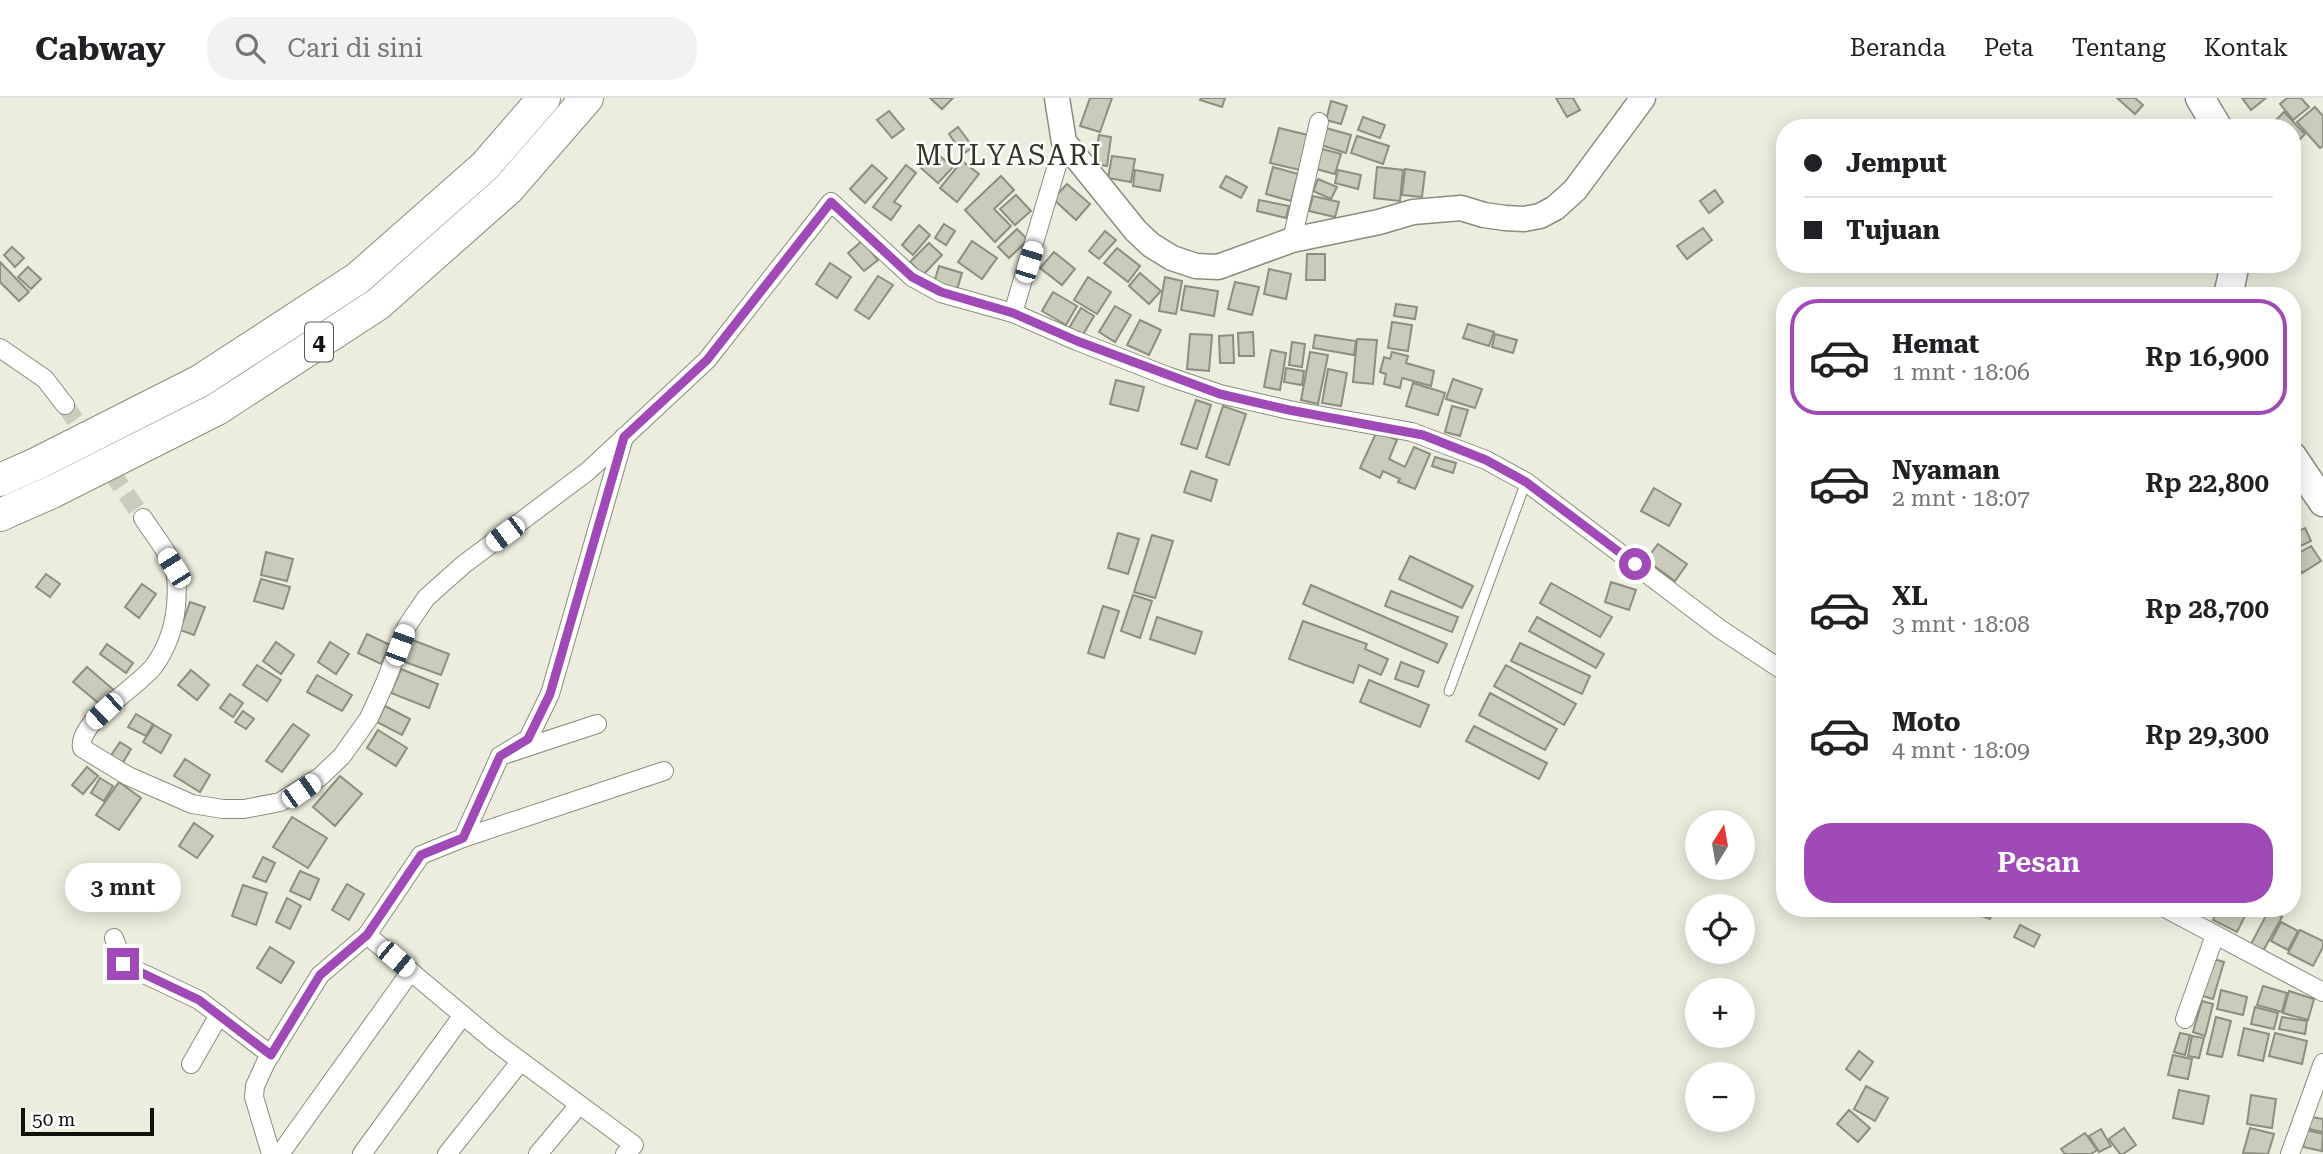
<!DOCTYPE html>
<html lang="id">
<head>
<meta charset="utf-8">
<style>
  :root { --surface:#fff; --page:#f2f2f2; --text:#202124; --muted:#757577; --line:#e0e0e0; --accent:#a04ab8 }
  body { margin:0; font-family:"Roboto Serif",serif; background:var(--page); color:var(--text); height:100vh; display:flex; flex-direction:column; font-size:26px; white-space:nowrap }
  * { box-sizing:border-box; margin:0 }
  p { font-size:23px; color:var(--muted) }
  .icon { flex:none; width:38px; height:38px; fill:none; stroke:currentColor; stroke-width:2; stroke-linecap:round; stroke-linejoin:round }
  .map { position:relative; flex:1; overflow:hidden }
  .drawer { position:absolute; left:1776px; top:189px; width:525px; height:630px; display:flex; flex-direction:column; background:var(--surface); border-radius:28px; box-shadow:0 4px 18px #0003 }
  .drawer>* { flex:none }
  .banner { position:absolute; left:1776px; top:21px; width:525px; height:154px; border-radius:28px; box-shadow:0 4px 18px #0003; display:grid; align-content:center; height:154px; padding:0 28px; background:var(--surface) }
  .needle { width:46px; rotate:11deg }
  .fabs { position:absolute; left:1685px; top:712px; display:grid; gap:14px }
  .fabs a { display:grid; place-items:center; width:70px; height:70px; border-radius:50%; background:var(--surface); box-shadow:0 4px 18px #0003; font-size:35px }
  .scale { position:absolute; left:21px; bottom:18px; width:133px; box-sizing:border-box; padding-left:7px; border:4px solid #10110b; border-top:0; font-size:19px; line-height:24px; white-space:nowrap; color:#10110b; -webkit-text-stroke:5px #fff; paint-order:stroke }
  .end { position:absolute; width:32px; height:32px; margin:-16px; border:9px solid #a04ab8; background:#fff; box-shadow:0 0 0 4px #fff }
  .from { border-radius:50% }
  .bubble { position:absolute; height:49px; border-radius:24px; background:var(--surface); box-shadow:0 4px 18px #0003; font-size:23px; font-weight:600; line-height:49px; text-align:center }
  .car { position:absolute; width:21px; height:42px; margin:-21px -10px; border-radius:9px; box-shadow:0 0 5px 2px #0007; background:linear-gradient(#fff 24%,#345 0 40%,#fff 0 76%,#345 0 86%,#fff 0) }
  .banner b { display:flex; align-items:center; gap:24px; height:66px; font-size:26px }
  .banner b+b { border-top:2px solid var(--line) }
  .banner i { width:18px; height:18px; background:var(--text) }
  ul { padding:12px 0 0; list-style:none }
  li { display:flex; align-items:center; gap:21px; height:116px; margin:0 14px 10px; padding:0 14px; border:4px solid transparent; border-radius:28px }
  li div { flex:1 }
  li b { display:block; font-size:26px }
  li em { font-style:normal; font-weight:600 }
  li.selected { border-color:var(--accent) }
  li>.icon { width:63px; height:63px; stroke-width:1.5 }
  .action { display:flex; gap:14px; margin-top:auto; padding:14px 28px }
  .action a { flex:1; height:80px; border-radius:28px; background:var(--accent); color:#fff; font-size:28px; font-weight:600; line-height:80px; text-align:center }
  header { display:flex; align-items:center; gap:42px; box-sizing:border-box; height:98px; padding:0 35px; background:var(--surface); border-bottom:2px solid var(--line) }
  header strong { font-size:33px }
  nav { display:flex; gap:38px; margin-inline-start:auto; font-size:24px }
  .search { width:490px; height:63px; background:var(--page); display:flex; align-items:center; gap:18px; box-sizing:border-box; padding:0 24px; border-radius:28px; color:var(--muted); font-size:26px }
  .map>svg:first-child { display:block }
</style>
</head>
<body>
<header>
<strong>Cabway</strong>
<div class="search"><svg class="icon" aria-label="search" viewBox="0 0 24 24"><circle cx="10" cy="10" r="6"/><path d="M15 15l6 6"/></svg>Cari di sini</div>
<nav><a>Beranda</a><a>Peta</a><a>Tentang</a><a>Kontak</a></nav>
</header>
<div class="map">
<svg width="2323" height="1056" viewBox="0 0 2323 1056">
  <rect width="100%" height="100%" fill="#ecedde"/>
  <g fill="#cbcbbc" stroke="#8e8e80" stroke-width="2">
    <path d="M930 0H953L942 11Z"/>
    <path d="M1090 0H1112L1100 34 1080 28Z"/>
    <path d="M1201 0H1225L1222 9 1200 2Z"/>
    <path d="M1556 0H1573L1580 12 1567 19Z"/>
    <path d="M2117 0H2135L2143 7 2135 16Z"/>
    <path d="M2242 0H2266L2251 12Z"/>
    <path d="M2287 0H2301L2309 9 2293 22 2280 6Z"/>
    <path d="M1331 3 1347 8 1341 26 1326 22Z"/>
    <path d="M2315 9 2323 18V48L2320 50 2297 24Z"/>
    <path d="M889 13 904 31 892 40 877 22Z"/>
    <path d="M2284 14 2305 36 2297 44 2292 39V30H2283L2276 22Z"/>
    <path d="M1363 19 1385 27 1380 40 1358 32Z"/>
    <path d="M958 29 973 49 963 56 949 36Z"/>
    <path d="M1279 30 1308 37 1300 72 1270 65Z"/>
    <path d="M1326 30 1351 37 1346 55 1321 47Z"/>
    <path d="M1099 37 1111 39 1107 68 1094 66Z"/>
    <path d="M1357 38 1389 48 1383 66 1351 55Z"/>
    <path d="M1322 51 1341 56 1335 76 1316 71Z"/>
    <path d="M935 54 953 69 938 85 921 70Z"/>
    <path d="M1112 58 1135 61 1131 84 1108 80Z"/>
    <path d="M962 63 979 76 957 104 940 90Z"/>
    <path d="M872 67 887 80 865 105 850 91Z"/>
    <path d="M906 67 916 75 894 104 901 108 891 122 873 109Z"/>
    <path d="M1273 69 1298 76 1291 103 1266 96Z"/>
    <path d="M1377 69 1403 72 1400 103 1374 100Z"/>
    <path d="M1405 71 1425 74 1422 99 1402 97Z"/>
    <path d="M1135 72 1163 77 1160 93 1133 88Z"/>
    <path d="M1338 72 1361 77 1358 91 1335 85Z"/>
    <path d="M1001 78 1014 92 994 111 1011 128 995 144 965 112Z"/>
    <path d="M1226 78 1247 89 1241 100 1220 89Z"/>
    <path d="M1318 81 1337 89 1331 101 1313 93Z"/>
    <path d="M1067 86 1090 106 1076 122 1053 101Z"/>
    <path d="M1715 92 1723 104 1709 115 1700 103Z"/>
    <path d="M1016 97 1031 113 1015 127 1000 111Z"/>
    <path d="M1313 98 1339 104 1335 119 1309 113Z"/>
    <path d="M1259 102 1289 108 1286 120 1257 113Z"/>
    <path d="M944 126 955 133 946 147 935 140Z"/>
    <path d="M919 127 930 137 913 157 902 147Z"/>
    <path d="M1703 130 1712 142 1687 161 1677 148Z"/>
    <path d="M1017 131 1028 142 1009 160 998 149Z"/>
    <path d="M1105 133 1116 142 1099 161 1089 153Z"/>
    <path d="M862 143 878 162 864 173 848 155Z"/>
    <path d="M972 143 997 160 982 181 958 164Z"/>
    <path d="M929 145 942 157 923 177 910 164Z"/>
    <path d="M12 149 24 160 15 169 4 157Z"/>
    <path d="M1117 150 1140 168 1128 184 1104 165Z"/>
    <path d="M1054 154 1075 171 1062 187 1040 170Z"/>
    <path d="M1307 156H1325V182H1306Z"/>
    <path d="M0 164 29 194 19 203 0 184Z"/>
    <path d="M830 165 851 179 837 200 816 186Z"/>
    <path d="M939 168 962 175 956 195 933 188Z"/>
    <path d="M28 169 41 181 31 191 18 179Z"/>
    <path d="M1269 171 1291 176 1286 201 1264 196Z"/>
    <path d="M1140 175 1161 193 1149 206 1129 188Z"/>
    <path d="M878 178 893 187 869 221 855 212Z"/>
    <path d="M1088 179 1111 194 1097 216 1074 202Z"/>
    <path d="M1165 179 1182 183 1176 216 1159 213Z"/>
    <path d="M1235 184 1259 189 1252 217 1228 211Z"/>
    <path d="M1185 188 1218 193 1214 218 1181 212Z"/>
    <path d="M1053 194 1077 208 1066 227 1042 213Z"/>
    <path d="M1396 206 1417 209 1415 221 1394 218Z"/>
    <path d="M1115 208 1131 217 1115 244 1099 234Z"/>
    <path d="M1081 210 1094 218 1082 238 1069 230Z"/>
    <path d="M1140 222 1161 232 1149 257 1127 247Z"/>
    <path d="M1392 224 1412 227 1408 253 1388 250Z"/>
    <path d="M1468 226 1494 234 1489 248 1463 240Z"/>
    <path d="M1253 234 1254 258H1239L1238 235Z"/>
    <path d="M1190 236 1212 237 1209 273 1187 271Z"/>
    <path d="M1495 236 1517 242 1513 255 1492 249Z"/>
    <path d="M1233 237 1234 265H1220L1219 238Z"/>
    <path d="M1315 237 1356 243 1354 257 1313 250Z"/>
    <path d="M1357 241 1377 242 1373 286 1353 284Z"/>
    <path d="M1292 244 1305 246 1302 269 1289 267Z"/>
    <path d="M1271 252 1286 255 1280 292 1264 289Z"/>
    <path d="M1310 254 1328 257 1318 306 1301 302Z"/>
    <path d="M1392 254 1408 258 1406 265 1434 273 1431 288 1402 280 1400 290 1384 286 1386 276 1380 274 1384 259 1390 261Z"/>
    <path d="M1286 270 1304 273 1302 287 1284 284Z"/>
    <path d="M1328 271 1347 275 1341 308 1322 305Z"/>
    <path d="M1453 281 1482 291 1475 310 1446 301Z"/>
    <path d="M1116 282 1144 289 1138 313 1110 306Z"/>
    <path d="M1413 285 1445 295 1438 317 1406 308Z"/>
    <path d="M1196 302 1211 307 1197 351 1181 346Z"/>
    <path d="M1223 308 1246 316 1229 367 1206 359Z"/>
    <path d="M1452 308 1468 312 1460 338 1445 334Z"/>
    <path d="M1377 333 1397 342 1389 361 1405 369 1414 349 1430 356 1415 391 1398 384 1400 381 1383 373 1380 380 1360 370Z"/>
    <path d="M1435 359 1456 365 1453 375 1432 368Z"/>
    <path d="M1191 373 1217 382 1211 403 1184 394Z"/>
    <path d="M1654 390 1681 406 1669 428 1641 413Z"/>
    <path d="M2305 430 2311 443 2292 452V436Z"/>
    <path d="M1118 435 1139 441 1128 476 1108 470Z"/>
    <path d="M1152 437 1173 443 1155 500 1134 494Z"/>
    <path d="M1658 446 1687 466 1675 483 1646 462Z"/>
    <path d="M2311 448 2321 463 2302 475 2292 459Z"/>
    <path d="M266 454 293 461 287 483 261 477Z"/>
    <path d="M1410 458 1473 488 1462 510 1399 481Z"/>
    <path d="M46 476 60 486 50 499 36 489Z"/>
    <path d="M261 481 290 489 283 511 254 503Z"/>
    <path d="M1611 484 1636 492 1629 512 1605 504Z"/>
    <path d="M1551 485 1612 519 1600 539 1540 505Z"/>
    <path d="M142 486 156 496 139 520 125 509Z"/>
    <path d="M1311 487 1447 546 1438 565 1303 506Z"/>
    <path d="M1391 493 1458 519 1452 534 1385 508Z"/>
    <path d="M1133 497 1152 503 1140 540 1121 533Z"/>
    <path d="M190 504 205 509 194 537 180 532Z"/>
    <path d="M1103 508 1119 513 1104 560 1088 555Z"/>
    <path d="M1157 519 1202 534 1195 556 1150 541Z"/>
    <path d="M1537 519 1604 556 1596 570 1529 533Z"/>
    <path d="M1303 523 1367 546 1365 551 1388 561 1381 577 1359 567 1353 585 1289 561Z"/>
    <path d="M367 536 390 547 381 566 358 555Z"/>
    <path d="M410 541 449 556 441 577 402 563Z"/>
    <path d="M276 544 294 557 281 576 263 563Z"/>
    <path d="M330 544 349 556 336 576 318 564Z"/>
    <path d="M1520 545 1590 578 1582 596 1511 563Z"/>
    <path d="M107 546 133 565 126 575 100 556Z"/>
    <path d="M1401 564 1424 573 1418 589 1395 581Z"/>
    <path d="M257 567 281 582 267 603 243 587Z"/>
    <path d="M1506 567 1576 606 1564 627 1494 588Z"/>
    <path d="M87 569 115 593 102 608 73 584Z"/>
    <path d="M401 571 438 586 429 610 391 595Z"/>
    <path d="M191 572 209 587 197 602 178 587Z"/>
    <path d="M317 577 352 597 342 613 307 594Z"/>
    <path d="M1369 582 1429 607 1420 629 1360 604Z"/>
    <path d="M1490 595 1557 631 1545 652 1479 617Z"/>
    <path d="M230 596 243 605 233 619 220 610Z"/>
    <path d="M385 608 410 621 402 637 377 624Z"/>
    <path d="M243 613 254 621 246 631 235 624Z"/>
    <path d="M136 616 153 626 146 638 128 629Z"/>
    <path d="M293 626 309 637 282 674 266 663Z"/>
    <path d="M154 627 171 637 161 655 143 644Z"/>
    <path d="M1474 628 1547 665 1539 681 1466 643Z"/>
    <path d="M378 632 407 650 396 668 367 650Z"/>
    <path d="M120 644 131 651 122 666 110 659Z"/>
    <path d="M185 661 210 677 200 694 174 678Z"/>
    <path d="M87 669 98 678 83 696 72 687Z"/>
    <path d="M340 678 362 696 335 728 313 709Z"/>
    <path d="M100 680 113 688 104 703 91 695Z"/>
    <path d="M119 684 141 700 119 732 96 717Z"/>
    <path d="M292 719 327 740 308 770 273 749Z"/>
    <path d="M194 725 213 738 197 760 179 748Z"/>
    <path d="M263 759 275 765 266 784 253 779Z"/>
    <path d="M300 773 319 781 310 802 290 793Z"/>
    <path d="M347 786 364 796 349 822 332 812Z"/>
    <path d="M243 787 267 795 256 827 232 818Z"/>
    <path d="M287 800 301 808 290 831 276 824Z"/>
    <path d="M1978 810H1994L1990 821 1976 816Z"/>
    <path d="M2219 810H2249L2237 834 2213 822Z"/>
    <path d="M2269 812 2282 819 2263 853 2251 846Z"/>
    <path d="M2281 824 2298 833 2288 852 2271 843Z"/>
    <path d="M2020 827 2040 837 2034 849 2014 839Z"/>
    <path d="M2300 832 2323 843V849L2313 868 2288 855Z"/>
    <path d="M270 849 294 864 281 885 257 870Z"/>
    <path d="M2210 860 2224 864 2213 901 2199 897Z"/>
    <path d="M2263 888 2287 895 2282 914 2257 907Z"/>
    <path d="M2221 892 2247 899 2243 917 2217 911Z"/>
    <path d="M2289 893 2314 901 2308 922 2283 915Z"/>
    <path d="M2202 903 2213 906 2205 938 2193 934Z"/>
    <path d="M2255 909 2278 915 2274 931 2251 926Z"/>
    <path d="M2216 919 2231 923 2222 959 2207 956Z"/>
    <path d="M2282 919 2307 923 2305 936 2279 931Z"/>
    <path d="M2244 930 2269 936 2263 963 2238 957Z"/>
    <path d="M2180 935 2190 937 2185 957 2174 954Z"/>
    <path d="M2275 935 2307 943 2302 966 2269 958Z"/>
    <path d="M2192 938 2204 940 2199 960 2188 958Z"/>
    <path d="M1859 953 1873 964 1860 982 1846 971Z"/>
    <path d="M2173 957 2192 961 2188 981 2168 977Z"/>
    <path d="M1866 988 1888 1000 1875 1023 1854 1011Z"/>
    <path d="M2179 992 2209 998 2203 1026 2173 1020Z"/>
    <path d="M2251 997 2276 1001 2272 1030 2247 1026Z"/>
    <path d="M1849 1012 1870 1030 1858 1044 1837 1026Z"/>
    <path d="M2311 1019 2323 1021V1034L2309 1031Z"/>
    <path d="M2124 1030 2136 1047 2123 1056H2120L2109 1041Z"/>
    <path d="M2250 1030 2274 1036 2268 1056 2243 1055Z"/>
    <path d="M2101 1031 2111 1048 2099 1054 2089 1038Z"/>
    <path d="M2307 1032 2323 1036 2322 1053 2303 1049Z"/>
    <path d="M2085 1035 2097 1052 2091 1056H2065L2061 1051Z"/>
  </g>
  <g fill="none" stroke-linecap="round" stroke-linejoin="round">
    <path stroke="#cbccbe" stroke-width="18" stroke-dasharray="18 9" stroke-linecap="butt" d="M65 307 143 420"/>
    <g stroke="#8c8c7e" stroke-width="11">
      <path id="service" d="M1449 593 1526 384"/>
    </g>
    <g stroke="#8c8c7e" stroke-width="20">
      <g id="minor">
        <path d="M1292 142 1319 24"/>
        <path d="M1013 215 1064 44"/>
        <path d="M0 250 45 281 65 307"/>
        <path d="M143 420C151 433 170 456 174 470 178 481 177 496 176 508 174 530 167 550 154 568 138 589 77 624 82 650L128 678 192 706 223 711H244L280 704 320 679 342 658 369 620 385 585 407 528 426 500 463 467 588 373 707 262 831 104 912 179 941 195 1013 215 1077 243 1167 278 1220 296 1289 312 1412 334 1486 362 1526 384 1720 531 1785 574"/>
        <path d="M597 626 500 658 528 641 550 596 624 339"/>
        <path d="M463 740 500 658"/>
        <path d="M2165 810 2323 894"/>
        <path d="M114 840 123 866 199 902 271 957"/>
        <path d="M2185 921 2215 837"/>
        <path d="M191 966 219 917"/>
        <path d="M271 1056 254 999 255 988 266 964 320 877 367 837"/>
        <path d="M280 1056 411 873"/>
        <path d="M362 1056 463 917"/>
        <path d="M447 1056 521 963"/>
        <path d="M538 1056 579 1007"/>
        <path d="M625 1056 634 1047 495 944 367 837 421 757 463 740 664 673"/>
        <path d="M2290 1056 2323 965"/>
      </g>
    </g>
    <g stroke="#8c8c7e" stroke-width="27">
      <path id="secondary" d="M1057 0 1064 44 1136 133 1151 147 1172 160 1196 168 1218 169 1292 142 1379 124 1413 114 1461 110 1484 117 1505 120 1524 121 1540 118 1555 110 1575 92 1643 0"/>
    </g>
    <g stroke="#8c8c7e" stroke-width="31">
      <g id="primary">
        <path d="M2200 0 2218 30"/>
        <path d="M2228 198 2235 166"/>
        <path d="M2292 358 2323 404"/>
      </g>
    </g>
    <g stroke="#8c8c7e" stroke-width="34">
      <g id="motorway">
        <path d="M0 382 38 365 200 283 358 180 485 68 544 0"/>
        <path d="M0 417 52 394 217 311 378 206 508 91 587 0"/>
      </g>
    </g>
    <use href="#service" stroke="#fff" stroke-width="9"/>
    <use href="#minor" stroke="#fff" stroke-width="18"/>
    <use href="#secondary" stroke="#fff" stroke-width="24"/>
    <use href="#primary" stroke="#fff" stroke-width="28"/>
    <use href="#motorway" stroke="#fff" stroke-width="32"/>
  </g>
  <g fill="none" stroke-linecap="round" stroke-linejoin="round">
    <path stroke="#a04ab8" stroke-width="9" d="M123 866 199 902 271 957 320 877 367 837 421 757 463 740 500 658 528 641 550 596 624 339 707 262 831 104 912 179 941 194 1013 215 1077 243 1220 296 1289 312 1423 337 1486 362 1526 384 1635 466"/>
  </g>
  <g text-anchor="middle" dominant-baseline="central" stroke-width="5" stroke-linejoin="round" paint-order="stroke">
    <rect fill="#fff" stroke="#585854" stroke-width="2" x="305" y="224.5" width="28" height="39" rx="5"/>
    <g font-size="23" font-weight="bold" fill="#10110b">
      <text x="319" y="244">4</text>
    </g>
    <g font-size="28" letter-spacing="2" fill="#343428" stroke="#fff">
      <text x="1009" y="57">MULYASARI</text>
    </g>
  </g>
</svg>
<div class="fabs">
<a><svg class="needle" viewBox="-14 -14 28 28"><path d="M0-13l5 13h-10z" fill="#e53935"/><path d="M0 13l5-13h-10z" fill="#757577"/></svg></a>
<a><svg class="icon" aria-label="locate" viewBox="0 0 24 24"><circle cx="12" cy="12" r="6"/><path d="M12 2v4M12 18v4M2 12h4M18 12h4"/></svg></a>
<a>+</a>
<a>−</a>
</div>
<div class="scale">50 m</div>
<i class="end from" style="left:1635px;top:466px"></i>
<i class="end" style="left:123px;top:866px"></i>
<div class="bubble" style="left:65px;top:765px;width:116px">3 mnt</div>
<i class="car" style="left:1029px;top:164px;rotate:17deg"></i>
<i class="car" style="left:505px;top:436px;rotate:233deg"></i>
<i class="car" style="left:174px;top:470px;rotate:328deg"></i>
<i class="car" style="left:400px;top:547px;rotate:20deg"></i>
<i class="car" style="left:104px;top:613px;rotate:227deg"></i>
<i class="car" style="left:301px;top:693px;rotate:55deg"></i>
<i class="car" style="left:396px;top:861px;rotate:130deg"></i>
<div class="banner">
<b><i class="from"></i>Jemput</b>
<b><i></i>Tujuan</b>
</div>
<section class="drawer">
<ul>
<li class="selected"><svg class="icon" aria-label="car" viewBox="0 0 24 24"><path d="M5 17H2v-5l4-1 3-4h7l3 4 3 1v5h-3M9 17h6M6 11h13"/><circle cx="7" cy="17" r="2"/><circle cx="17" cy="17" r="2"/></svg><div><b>Hemat</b><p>1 mnt · 18:06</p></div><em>Rp 16,900</em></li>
<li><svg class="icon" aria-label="car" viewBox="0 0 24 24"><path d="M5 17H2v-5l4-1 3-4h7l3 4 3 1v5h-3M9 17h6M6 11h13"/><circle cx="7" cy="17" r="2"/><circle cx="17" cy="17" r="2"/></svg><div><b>Nyaman</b><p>2 mnt · 18:07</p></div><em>Rp 22,800</em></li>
<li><svg class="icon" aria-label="car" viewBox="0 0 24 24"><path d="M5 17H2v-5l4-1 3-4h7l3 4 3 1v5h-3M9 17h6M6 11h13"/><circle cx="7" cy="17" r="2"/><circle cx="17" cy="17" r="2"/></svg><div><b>XL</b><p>3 mnt · 18:08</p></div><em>Rp 28,700</em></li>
<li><svg class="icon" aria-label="car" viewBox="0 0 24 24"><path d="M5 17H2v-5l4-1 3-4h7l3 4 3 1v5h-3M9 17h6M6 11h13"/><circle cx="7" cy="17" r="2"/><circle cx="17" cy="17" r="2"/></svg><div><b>Moto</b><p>4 mnt · 18:09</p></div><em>Rp 29,300</em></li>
</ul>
<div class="action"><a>Pesan</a></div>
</section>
</div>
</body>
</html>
